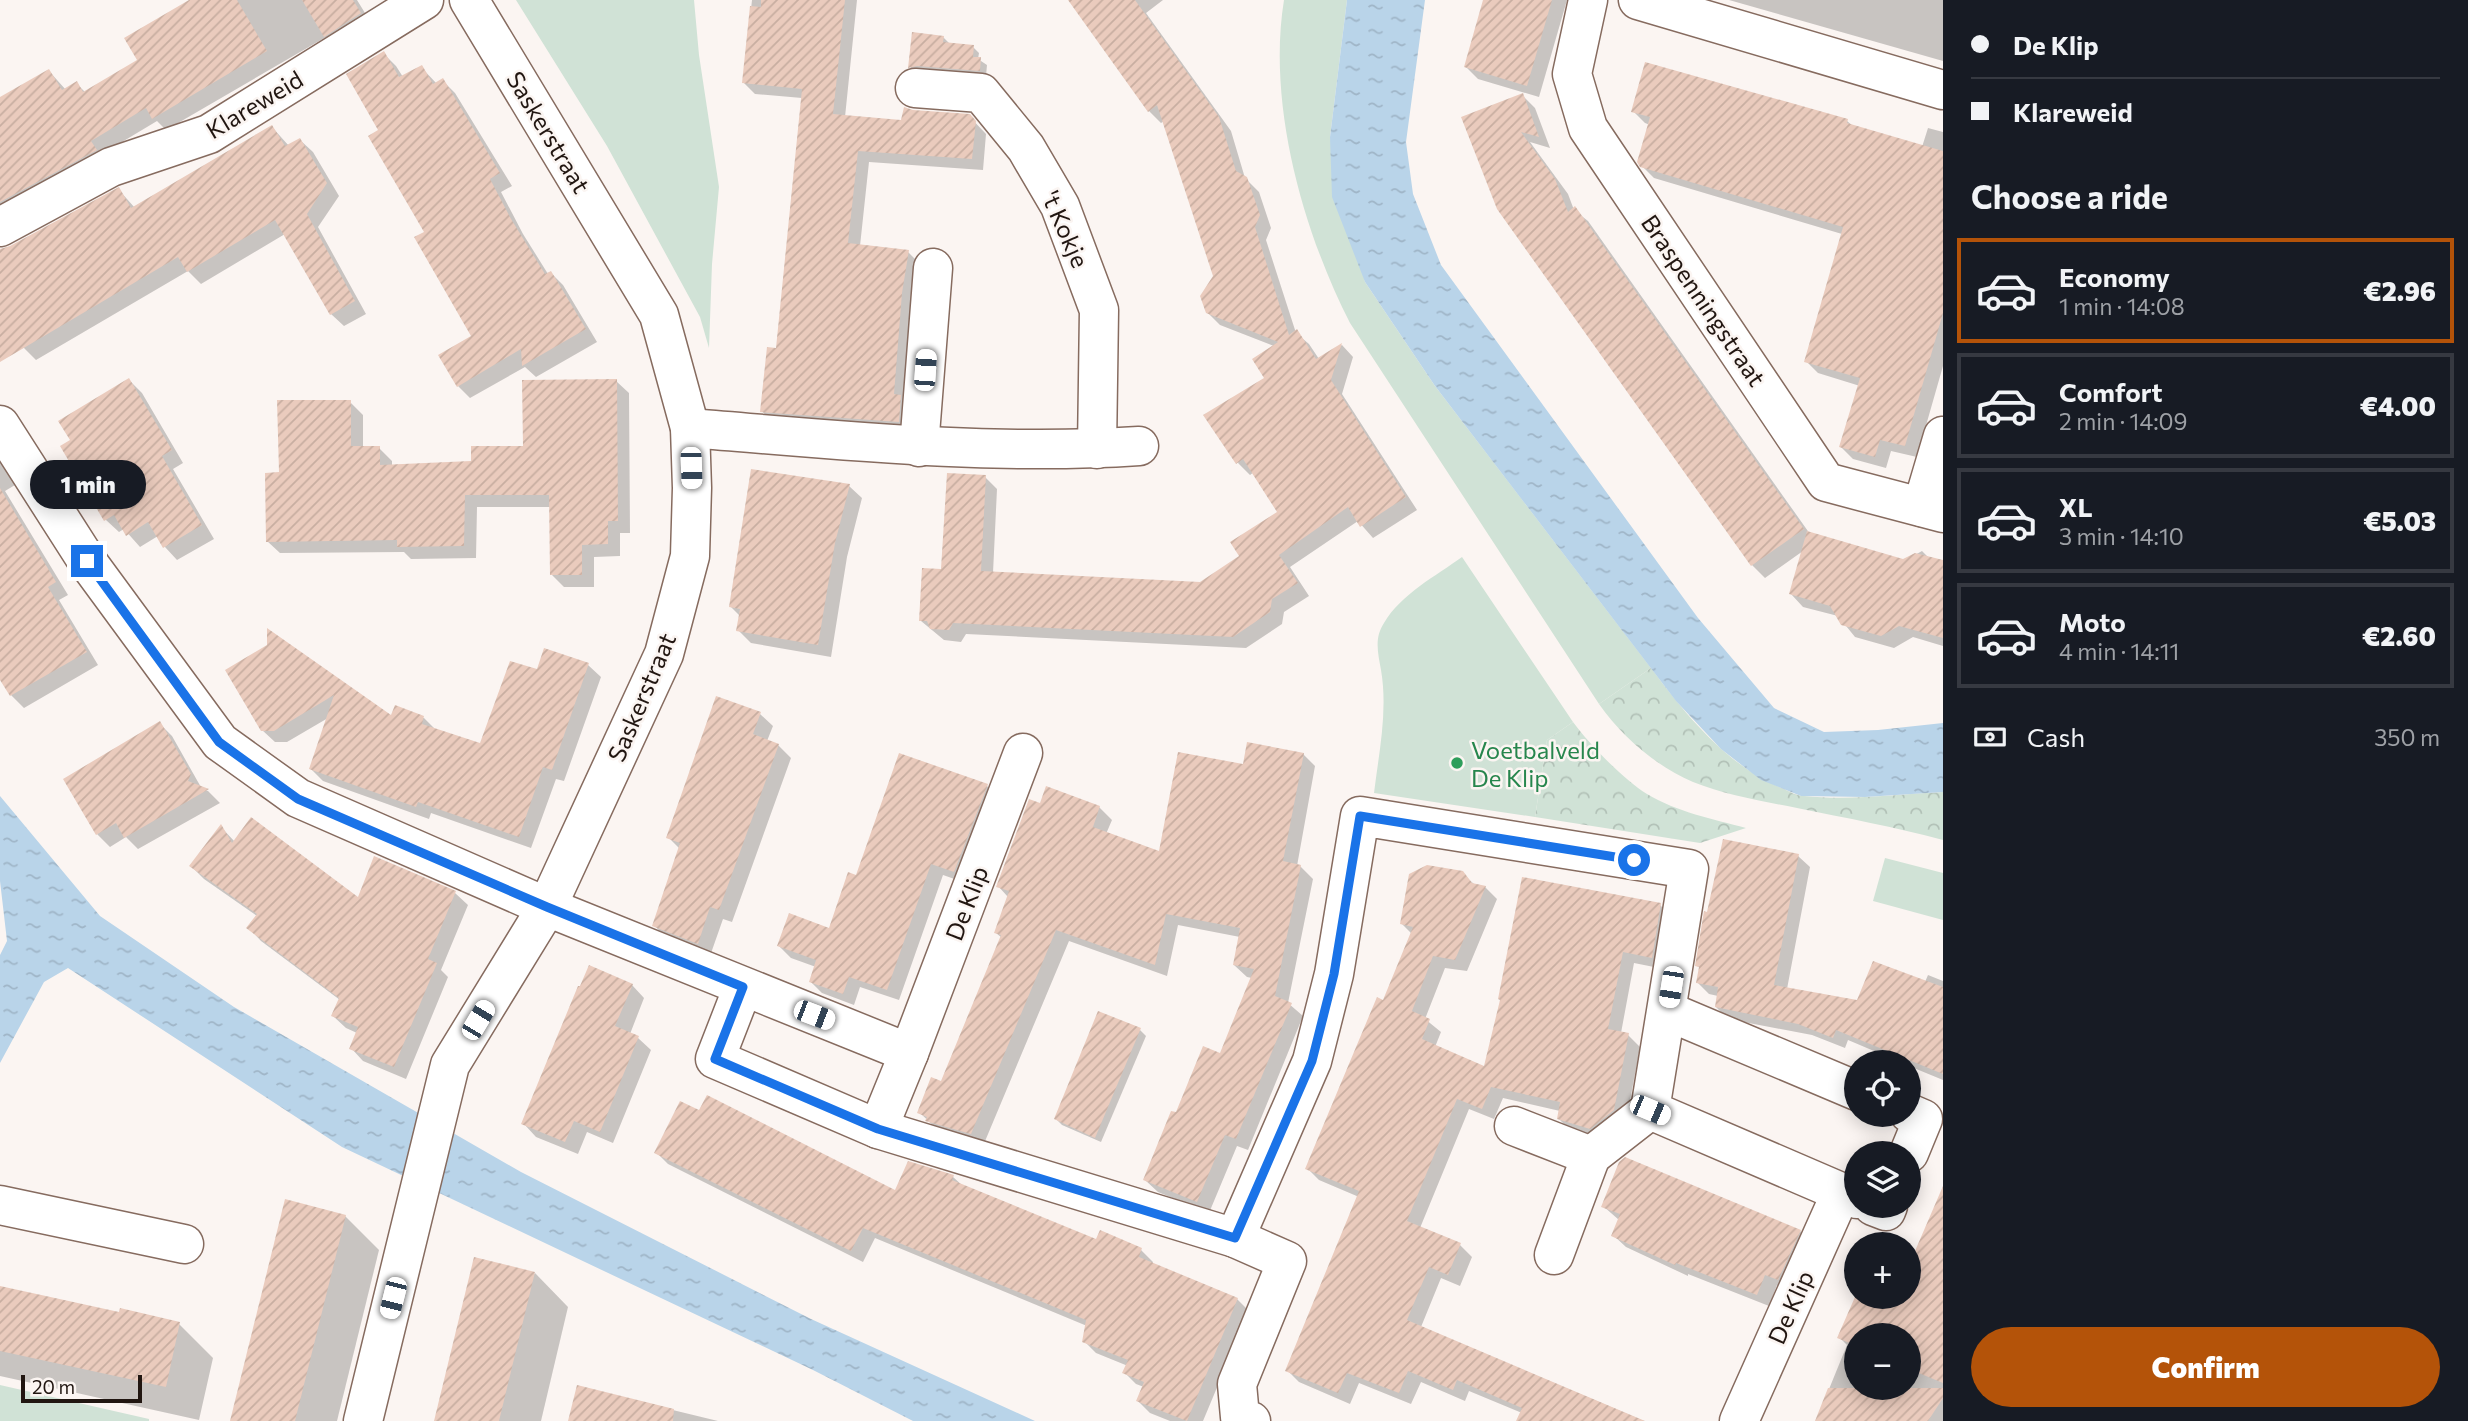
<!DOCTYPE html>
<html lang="en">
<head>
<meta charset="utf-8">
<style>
  :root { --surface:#171b24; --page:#242831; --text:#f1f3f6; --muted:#9ea1a6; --line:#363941; --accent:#b45309 }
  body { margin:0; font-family:Commissioner,sans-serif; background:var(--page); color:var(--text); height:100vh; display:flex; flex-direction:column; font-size:26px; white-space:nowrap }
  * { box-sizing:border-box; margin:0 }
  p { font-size:23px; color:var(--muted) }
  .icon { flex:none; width:38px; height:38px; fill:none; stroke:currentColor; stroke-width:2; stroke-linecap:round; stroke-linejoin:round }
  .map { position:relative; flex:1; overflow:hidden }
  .sheet { display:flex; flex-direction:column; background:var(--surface); width:525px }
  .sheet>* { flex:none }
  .top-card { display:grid; align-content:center; height:154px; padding:0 28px; background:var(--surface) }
  .controls { position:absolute; left:1844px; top:1050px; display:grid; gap:14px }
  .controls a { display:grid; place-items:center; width:77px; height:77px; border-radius:50%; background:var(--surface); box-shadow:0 4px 18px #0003; font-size:35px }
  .scale { position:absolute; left:21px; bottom:18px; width:121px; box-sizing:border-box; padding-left:7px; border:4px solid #211611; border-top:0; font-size:19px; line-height:24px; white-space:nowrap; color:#211611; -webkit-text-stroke:5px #fbf5f2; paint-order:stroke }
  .end { position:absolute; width:32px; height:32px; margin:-16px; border:9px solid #1a73e8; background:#fff; box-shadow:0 0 0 4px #fff }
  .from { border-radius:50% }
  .bubble { position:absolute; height:49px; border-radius:24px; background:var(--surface); box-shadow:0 4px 18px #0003; font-size:23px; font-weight:800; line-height:49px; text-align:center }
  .car { position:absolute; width:21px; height:42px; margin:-21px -10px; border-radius:9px; box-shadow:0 0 5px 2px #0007; background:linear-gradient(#fff 24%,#345 0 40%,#fff 0 76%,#345 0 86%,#fff 0) }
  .top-card b { display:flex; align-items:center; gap:24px; height:66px; font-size:26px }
  .top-card b+b { border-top:2px solid var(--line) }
  .top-card i { width:18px; height:18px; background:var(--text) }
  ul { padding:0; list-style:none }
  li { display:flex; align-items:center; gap:21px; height:105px; margin:0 14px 10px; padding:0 14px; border:4px solid var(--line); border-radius:0px }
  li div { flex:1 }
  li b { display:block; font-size:26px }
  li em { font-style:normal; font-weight:800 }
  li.active { border-color:var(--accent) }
  li>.icon { width:63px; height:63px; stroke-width:1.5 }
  h2 { padding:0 28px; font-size:32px; line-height:84px }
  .pay { display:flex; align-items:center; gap:18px; height:77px; padding:0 28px; font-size:26px }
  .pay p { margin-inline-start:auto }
  .primary-button { display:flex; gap:14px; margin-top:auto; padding:14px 28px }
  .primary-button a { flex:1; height:80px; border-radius:42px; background:var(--accent); color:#fff; font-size:28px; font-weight:800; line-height:80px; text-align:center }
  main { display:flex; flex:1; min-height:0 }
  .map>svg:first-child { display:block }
</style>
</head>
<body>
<main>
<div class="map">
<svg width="1943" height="1421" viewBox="0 0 1943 1421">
  <defs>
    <pattern id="forest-crowns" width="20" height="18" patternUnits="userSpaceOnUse" patternTransform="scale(1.75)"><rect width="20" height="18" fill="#d0e2d6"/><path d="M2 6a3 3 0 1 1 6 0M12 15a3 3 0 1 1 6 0" fill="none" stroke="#b2c1b7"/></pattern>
    <pattern id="water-ripples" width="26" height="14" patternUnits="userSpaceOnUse" patternTransform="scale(1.75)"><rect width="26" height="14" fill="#b9d4e9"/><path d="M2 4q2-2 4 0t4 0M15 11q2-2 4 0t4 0" fill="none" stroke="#9fb5c7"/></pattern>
    <pattern id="building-hatch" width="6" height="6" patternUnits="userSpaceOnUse" patternTransform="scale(1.75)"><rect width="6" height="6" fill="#eacbbd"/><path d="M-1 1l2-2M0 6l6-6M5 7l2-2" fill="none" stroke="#c8aea1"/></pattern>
  </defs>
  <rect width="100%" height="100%" fill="#fbf5f2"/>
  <g fill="#d0e2d6">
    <path d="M516 0H694L699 55 719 187 712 264 709 348 700 317 607 146Z"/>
    <path d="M1284 0H1347L1330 137 1365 282 1435 386 1651 668 1599 704 1350 323C1303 231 1267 104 1284 0Z"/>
    <path d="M1462 557 1573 722 1547 740 1535 817 1374 793C1379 752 1388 711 1381 670 1378 653 1374 638 1384 623 1401 594 1436 576 1462 557Z"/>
    <path d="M1885 858 1943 873V920L1873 901Z"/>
    <path d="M0 1385 149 1419V1421H0Z"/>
  </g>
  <g fill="url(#forest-crowns)">
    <path d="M1651 668C1686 715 1728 767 1784 789 1790 792 1797 796 1804 796 1850 801 1897 794 1943 792V840C1895 827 1846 818 1797 808 1762 801 1725 795 1693 782 1656 766 1622 737 1599 704Z"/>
    <path d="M1573 722C1589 744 1624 780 1647 794 1677 812 1713 819 1746 828L1700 843 1535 817 1547 740Z"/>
  </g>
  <g fill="url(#water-ripples)">
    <path d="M1347 0H1425L1406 142 1413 194 1441 265 1698 618 1774 708 1824 732 1878 730 1943 723V792L1865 797 1801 796 1761 780 1721 749 1676 701 1435 386 1365 282 1332 197 1330 137Z"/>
    <path d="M0 796 100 916 234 1007 521 1172 811 1319 1035 1421H913L813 1370 342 1147 68 968 44 982 0 1063V955L7 941 0 881Z"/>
  </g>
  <g fill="#0003" fill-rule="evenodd">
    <path d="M192 0H357L373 26 338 48 326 37 166 130 157 121 102 154 0 222V100L49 71 66 90 77 84 85 92 139 60Z"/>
    <path d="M752 0H857L845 117 902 122 913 112 969 116 986 134 983 170 869 162 860 246 908 252 920 264 910 433 773 423 762 411 778 350 802 98 755 94 743 82Z"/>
    <path d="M1079 0H1163L1146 13 1231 131 1245 178 1259 192 1271 228 1266 240 1296 333 1309 344 1319 359 1342 345 1353 357 1342 394 1417 510 1373 538 1358 521 1290 567 1309 596 1284 612 1282 624 1246 648 966 634 961 642 944 640 921 621 985 477 997 489 993 573 1200 583 1242 556 1280 512 1254 472 1250 475 1238 463 1266 378 1274 346 1220 325 1207 312 1215 277 1164 121 1161 123 1149 111Z"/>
    <path d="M1485 0H1567L1539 97 1478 79 1466 67Z"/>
    <path d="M1729 0H1943V61Z"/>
    <path d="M943 37 949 43 973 47 979 53 978 59 987 65 986 76 916 73 910 67Z"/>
    <path d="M383 53 396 66 403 77 421 67 437 84 442 80 455 93 512 186 501 192 523 234 548 274 551 273 563 285 597 342 536 377 525 367 470 398 458 386 474 337 381 131Z"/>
    <path d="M1522 95 1535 108 1550 148 1530 142 1568 194 1574 210 1588 221 1810 534 1904 561 1922 551 1934 563 1943 579V646L1913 637 1894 648 1855 637 1838 616 1803 607 1791 594 1803 551 1765 578 1752 565 1498 208Z"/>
    <path d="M1633 111 1847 121 1853 126 1922 147 1928 128 1943 132V366L1917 457 1891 451 1886 468 1853 459 1841 447 1860 386 1818 373 1806 361 1842 234 1654 178 1642 166 1650 125 1645 123Z"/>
    <path d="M272 127 289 146 300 140 313 152 339 196 318 227 366 314 344 326 331 314 285 234 201 284 188 271 36 360 24 348 0 308V251L11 248 119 190 135 208Z"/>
    <path d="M129 380 142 393 183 463 173 469 214 539 177 560 165 547 158 536 140 547 124 529 119 532 106 520 72 441Z"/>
    <path d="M616 381 629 393 630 533H620V556L594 557V587H564L552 575 551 507H477L476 558 411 559 404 552 280 553 267 541 281 474 350 402 363 415V448H379L392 461V466L473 463 525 448Z"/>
    <path d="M0 461 15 485 5 491 68 595 59 600 98 665 24 708 11 695 0 676Z"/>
    <path d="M849 486 862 498 847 557 831 657 751 643 738 630 740 616 731 607Z"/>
    <path d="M269 646 392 718H424L437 731 481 745 538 672 588 665 601 677 564 781 556 779 531 848 431 813 429 819 323 781 311 769 328 718 287 742H275L262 730Z"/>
    <path d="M760 714 773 726 767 741 778 745 791 758 732 922 723 919 710 956 666 938 654 925 680 849 668 837Z"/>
    <path d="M160 724 172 736 202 789 208 791 220 803 138 849 126 837 110 847 97 834Z"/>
    <path d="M1303 754 1315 766 1297 866H1300L1313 879 1288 1003 1303 1016 1248 1150 1237 1146 1209 1213 1158 1192 1145 1180 1177 1114 1221 1055 1252 978 1247 977 1234 965 1240 937 1178 925 1167 976 1069 941 983 1146 940 1132 919 1112 942 1083 1002 938 996 933 1008 897 998 886 1041 805 1099 807 1112 820 1106 834 1160 853 1244 766Z"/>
    <path d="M987 786 998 798 966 883 943 875 899 1000 860 987 854 1005 822 993 811 982 816 967 791 958 779 946 830 930 857 877Z"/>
    <path d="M221 827 235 842 358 900 375 859 455 893 468 905 441 970 448 977 406 1079 363 1061 351 1048 357 1033 346 1028 333 1016 340 1000 261 941 249 928 257 916 204 879 191 866Z"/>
    <path d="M1798 856 1810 867 1787 989 1858 1002 1925 982 1928 975 1943 981V1080L1909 1066V1062H1900L1848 1040 1845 1048 1812 1035 1728 1019 1716 1007 1718 996 1709 994 1697 982 1700 968 1697 966Z"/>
    <path d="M1462 873 1475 885 1485 887 1497 899 1467 971 1445 968 1425 1019 1441 1032 1435 1047 1485 1069 1660 905 1672 917 1664 969 1634 963 1621 1033 1628 1035 1640 1047 1626 1122 1603 1140 1571 1131 1559 1119 1560 1111 1503 1098 1494 1119 1469 1109 1420 1228 1460 1245 1472 1257 1460 1286 1441 1278 1421 1327 1644 1421H1523L1522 1413 1469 1391 1465 1401 1421 1382 1411 1404 1359 1383 1350 1404 1299 1382 1287 1370 1359 1197 1319 1180 1307 1168 1384 1002 1412 934 1402 924Z"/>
    <path d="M632 985 644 998 630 1034 638 1038 651 1050 613 1143 587 1132 578 1154 536 1137 524 1124Z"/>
    <path d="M1140 1030 1146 1036 1101 1142 1062 1125 1056 1119Z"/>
    <path d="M656 1152 896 1193 953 1177 963 1186 1097 1242 1141 1250 1153 1262 1152 1264 1237 1299 1249 1311 1203 1421H1170L1150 1413 1138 1401 1144 1387 1136 1384 1125 1373 1128 1366 1096 1353 1084 1341 1087 1326 875 1238 863 1262 668 1164Z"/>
    <path d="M1943 1188V1421H1816L1847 1345 1839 1337 1881 1316 1889 1297H1909ZM1857 1335H1909V1388H1857Z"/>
    <path d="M1603 1206 1800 1231 1812 1243 1790 1291 1777 1285 1769 1306 1688 1274V1276L1626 1247 1613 1235 1619 1220Z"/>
    <path d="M345 1216 379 1250 337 1421H232Z"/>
    <path d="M535 1273 568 1307 541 1421H436Z"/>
    <path d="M0 1288 120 1314 179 1324 213 1358 199 1420 0 1376Z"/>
    <path d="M578 1387 718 1421H570Z"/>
  </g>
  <g fill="url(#building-hatch)">
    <path d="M189 0H237L267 51 152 119 146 108 91 141 97 150 0 202V97L49 69 62 90 77 81 83 92 137 60 124 38Z"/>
    <path d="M302 0H353L361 13 324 37Z"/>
    <path d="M761 0H845L833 114 901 120 904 107 913 110 970 114 976 121 972 159 858 151 848 243 909 250 902 293 894 394 901 395 899 422 760 412 767 347 776 348 802 89 742 83 750 6 761 7Z"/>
    <path d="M1068 0H1135L1219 117 1236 171 1247 177 1260 215 1255 227 1289 335 1297 329 1316 359 1342 343 1331 380 1406 497 1360 527 1348 507 1279 555 1298 583 1272 599 1270 612 1233 637 953 623 949 630 930 629 927 621H919L922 568 941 569 947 473 986 475 981 571 1200 582 1239 556 1230 542 1277 512 1243 459 1236 464 1203 415 1264 378 1252 359 1278 342 1206 313 1200 296 1213 276 1157 105 1148 112Z"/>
    <path d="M1483 0H1552L1527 86 1464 67Z"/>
    <path d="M912 32 944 36 943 42 974 45 973 57H981L980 71 917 66 908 68Z"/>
    <path d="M384 51 399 77 422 65 433 84 443 78 500 173 490 179 511 219 545 274 551 271 586 329 522 366 521 349 457 387 438 355 471 336 414 237 424 232 368 136 378 130 346 74Z"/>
    <path d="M1645 62 1848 119 1847 123 1943 151V313L1905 446 1880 440 1875 457 1839 447 1860 378 1804 362 1843 227 1640 167 1637 162 1650 117 1631 112Z"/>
    <path d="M1523 93 1539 137 1521 132 1555 179 1568 212 1575 206 1804 529 1751 566 1497 209 1461 117Z"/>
    <path d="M272 125 285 146 300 138 327 183 307 214 355 301 330 315 275 220 187 272 178 257 0 362V249L10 246 119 187 131 208Z"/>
    <path d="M129 378 172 450 162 456 202 525 163 548 148 522 126 536 114 515 104 521 60 446 70 440 58 421Z"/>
    <path d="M617 379 618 521H608V544L582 545V575H550L549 495H465L464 546 397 547V540L266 542 265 473 279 472 277 400H351V446H380V465L471 461V446H523L522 380Z"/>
    <path d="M751 469 850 484 835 543 818 645 736 631 740 609 729 607Z"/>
    <path d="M0 488 56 582 48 587 87 652 10 696 0 680Z"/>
    <path d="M1807 531 1903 559 1915 553 1943 560V638L1899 626 1881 636 1841 625 1830 606 1789 594Z"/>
    <path d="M267 628 391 715 395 705 424 716 422 724 480 743 510 661 537 669 544 648 589 663 552 770 543 767 519 837 418 802 416 807 309 769 334 695 274 731H261L225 670 267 645Z"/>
    <path d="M716 696 761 712 753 734 779 744 719 910 710 907 698 944 652 926 680 843 666 838Z"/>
    <path d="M160 721 191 774 188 781 209 789 124 838 116 823 96 835 63 779Z"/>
    <path d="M1247 742 1304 753 1283 861 1301 865 1275 996 1292 1003 1236 1139 1225 1135 1197 1202 1143 1180 1171 1111 1176 1112 1203 1046 1220 1053 1254 969 1233 965 1240 928 1166 914 1155 965 1056 930 971 1134 925 1121 927 1117 917 1113 931 1077 941 1081 1001 935 994 933 1009 891 996 887 1029 799 1040 803 1046 786 1100 806 1093 827 1159 851 1178 752 1243 764Z"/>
    <path d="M899 753 988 784 954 872 931 864 887 990 849 977 843 994 809 982 816 960 777 946 789 913 829 928 848 872 856 875Z"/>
    <path d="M251 817 358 897 374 856 456 891 428 959 437 963 394 1067 349 1049 358 1027 331 1016 339 998 246 928 257 914 189 866 221 824 232 843Z"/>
    <path d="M1723 839 1799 854 1774 985 1857 1000 1873 961 1943 987V1074L1836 1030 1833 1038 1798 1024 1715 1007 1718 987 1696 983 1699 967 1695 966 1704 911 1707 912Z"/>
    <path d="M1427 865 1463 871 1472 883 1486 886 1455 960 1433 956 1412 1011 1430 1019 1422 1039 1484 1066 1500 1000 1498 999 1522 877 1661 903 1652 958 1623 952 1608 1029 1629 1033 1614 1110 1590 1129 1557 1119 1560 1102 1491 1087 1482 1109 1457 1099 1407 1221 1461 1243 1448 1275 1429 1267 1407 1320 1645 1421H1516L1522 1408 1457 1380 1453 1390 1408 1371 1399 1393 1347 1373 1338 1393 1285 1371 1359 1191 1305 1169 1377 997 1383 1000 1413 927 1400 924 1409 874Z"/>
    <path d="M589 965 633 984 615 1026 639 1036 600 1132 574 1121 565 1142 521 1124 578 986H580Z"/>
    <path d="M1098 1011 1141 1028 1095 1138 1054 1119Z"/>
    <path d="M707 1095 895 1190 908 1161 954 1175 952 1180 1096 1239 1100 1230 1142 1248 1139 1257 1238 1298 1187 1421 1136 1401 1144 1382 1122 1373 1128 1360 1082 1342 1086 1320 863 1228 851 1251 654 1153 680 1101 699 1110Z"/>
    <path d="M1625 1157 1801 1230 1778 1280 1765 1275 1757 1295 1676 1263 1675 1265 1611 1236 1620 1214 1601 1207 1619 1162Z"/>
    <path d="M1943 1186V1383L1909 1369V1335H1857V1346L1837 1338 1855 1297H1909V1265Z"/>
    <path d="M285 1199 346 1215 295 1421H230Z"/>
    <path d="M474 1257 535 1272 499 1421H434Z"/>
    <path d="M0 1286 119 1312 120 1308 180 1322 166 1387 0 1351Z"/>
    <path d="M577 1385 674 1409 673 1421H568Z"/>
    <path d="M1828 1388H1943V1398L1928 1421H1815Z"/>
  </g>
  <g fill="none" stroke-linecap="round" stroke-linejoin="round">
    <g stroke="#866b5f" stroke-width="41">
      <g id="minor">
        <path d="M1588 0 1572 74 1588 128 1826 482 1943 513"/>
        <path d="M1638 0 1943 90"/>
        <path d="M915 88 981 93 1026 148 1060 206 1099 310 1097 449"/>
        <path d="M0 227 111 167 209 134 424 0"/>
        <path d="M0 425 87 561 220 742 298 798 547 907 909 1053"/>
        <path d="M690 428C839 440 989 456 1139 446"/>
        <path d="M919 447 933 268"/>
        <path d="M1922 507 1943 436"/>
        <path d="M743 987 715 1059 878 1129 1235 1238 1287 1261 1237 1384 1240 1417 1251 1421"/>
        <path d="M1667 1011 1857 1091"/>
        <path d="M1514 1126 1591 1156 1650 1110"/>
        <path d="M878 1129 909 1053 1023 753"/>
        <path d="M1909 1153 1923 1119 1909 1113"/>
        <path d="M0 1205 184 1244"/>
        <path d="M1873 1206 1886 1211 1888 1206"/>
        <path d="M1235 1238 1312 1061 1334 974 1360 816 1689 869 1650 1110 1857 1199"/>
        <path d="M1554 1255 1591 1156"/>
        <path d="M363 1421 450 1065 547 907 664 654 690 556 692 488 690 428 659 315 469 0"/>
        <path d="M1739 1421 1841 1193"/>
      </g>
    </g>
    <use href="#minor" stroke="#fff" stroke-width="38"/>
  </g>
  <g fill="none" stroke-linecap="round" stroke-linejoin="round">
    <path stroke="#1a73e8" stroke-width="9" d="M87 561 219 742 298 799 547 907 743 987 715 1059 878 1129 1235 1238 1312 1061 1334 974 1360 816 1634 860"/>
  </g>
  <circle fill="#2e9e5b" stroke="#fbf5f2" stroke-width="2.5" cx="1457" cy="763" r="7"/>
  <g text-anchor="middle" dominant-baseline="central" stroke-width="5" stroke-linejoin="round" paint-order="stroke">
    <g font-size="24" fill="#211611" stroke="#fbf5f2">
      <text transform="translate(254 104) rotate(-31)">Klareweid</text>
      <text transform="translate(549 132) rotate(59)">Saskerstraat</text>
      <text transform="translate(1066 229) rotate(66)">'t Kokje</text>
      <text transform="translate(1704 300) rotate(56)">Braspenningstraat</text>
      <text transform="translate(641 697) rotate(-67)">Saskerstraat</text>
      <text transform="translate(966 903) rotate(-69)">De Klip</text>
      <text transform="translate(1790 1307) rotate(-66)">De Klip</text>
    </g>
    <g font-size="24" fill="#27864d" stroke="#fbf5f2" text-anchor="start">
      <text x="1471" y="749">Voetbalveld<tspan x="1471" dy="28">De Klip</tspan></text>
    </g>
  </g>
</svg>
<div class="controls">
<a><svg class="icon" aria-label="locate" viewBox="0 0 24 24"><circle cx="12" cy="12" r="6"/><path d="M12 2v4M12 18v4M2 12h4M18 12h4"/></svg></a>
<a><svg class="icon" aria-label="layers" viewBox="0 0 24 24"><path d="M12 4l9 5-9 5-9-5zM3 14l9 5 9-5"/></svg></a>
<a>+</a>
<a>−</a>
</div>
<div class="scale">20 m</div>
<i class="end from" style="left:1634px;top:860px"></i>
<i class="end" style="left:87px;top:561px"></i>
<div class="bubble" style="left:30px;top:460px;width:116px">1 min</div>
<i class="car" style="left:925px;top:370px;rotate:4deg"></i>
<i class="car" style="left:691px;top:468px;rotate:178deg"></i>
<i class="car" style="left:1671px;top:987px;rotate:189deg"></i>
<i class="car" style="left:814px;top:1015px;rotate:111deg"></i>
<i class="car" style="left:478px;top:1020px;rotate:31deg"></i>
<i class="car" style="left:1650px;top:1110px;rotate:113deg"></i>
<i class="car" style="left:393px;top:1298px;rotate:194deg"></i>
</div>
<section class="sheet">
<div class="top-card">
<b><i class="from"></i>De Klip</b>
<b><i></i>Klareweid</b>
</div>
<h2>Choose a ride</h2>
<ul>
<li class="active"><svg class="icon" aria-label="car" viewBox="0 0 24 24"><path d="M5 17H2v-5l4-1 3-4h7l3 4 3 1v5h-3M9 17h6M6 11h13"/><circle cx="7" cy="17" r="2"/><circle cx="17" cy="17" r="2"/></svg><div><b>Economy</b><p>1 min · 14:08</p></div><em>€2.96</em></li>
<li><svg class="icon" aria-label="car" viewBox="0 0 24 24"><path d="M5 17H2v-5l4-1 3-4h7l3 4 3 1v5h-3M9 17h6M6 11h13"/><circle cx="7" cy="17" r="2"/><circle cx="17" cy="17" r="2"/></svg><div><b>Comfort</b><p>2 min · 14:09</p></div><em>€4.00</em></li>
<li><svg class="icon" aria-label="car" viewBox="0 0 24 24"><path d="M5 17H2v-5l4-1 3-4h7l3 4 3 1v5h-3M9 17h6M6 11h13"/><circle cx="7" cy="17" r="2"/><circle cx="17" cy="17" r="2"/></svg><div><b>XL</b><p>3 min · 14:10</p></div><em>€5.03</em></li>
<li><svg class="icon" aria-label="car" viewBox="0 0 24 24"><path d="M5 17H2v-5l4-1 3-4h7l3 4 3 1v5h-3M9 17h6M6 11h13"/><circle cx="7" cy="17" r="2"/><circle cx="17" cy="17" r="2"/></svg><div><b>Moto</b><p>4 min · 14:11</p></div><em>€2.60</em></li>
</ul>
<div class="pay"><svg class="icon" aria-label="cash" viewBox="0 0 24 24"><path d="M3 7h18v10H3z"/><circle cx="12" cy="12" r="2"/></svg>Cash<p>350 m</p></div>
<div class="primary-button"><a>Confirm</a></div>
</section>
</main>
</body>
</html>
